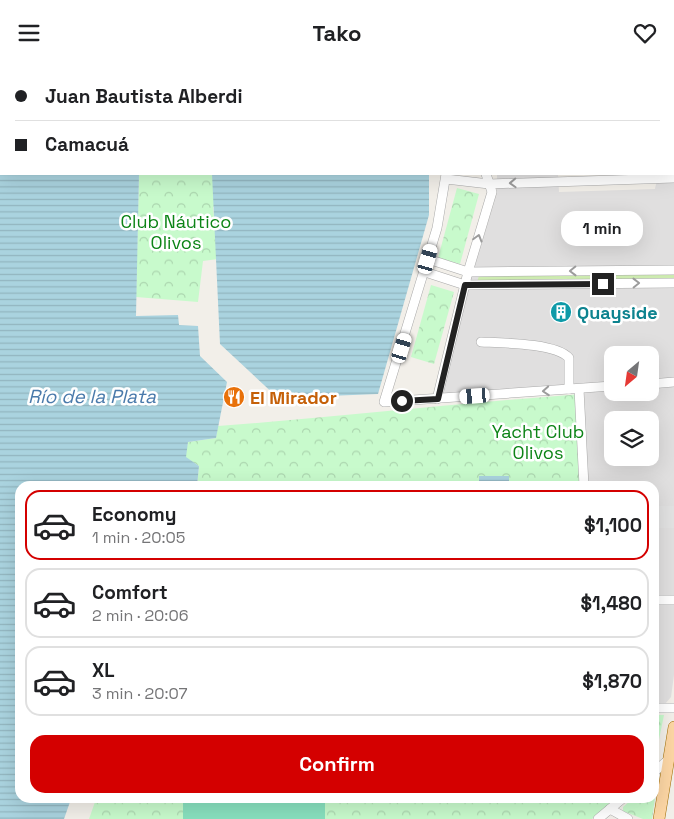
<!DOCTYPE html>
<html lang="en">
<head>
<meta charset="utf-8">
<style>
  :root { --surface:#fff; --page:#f6f6f6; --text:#202124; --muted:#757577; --line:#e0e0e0; --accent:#d40000 }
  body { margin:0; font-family:"Space Grotesk",sans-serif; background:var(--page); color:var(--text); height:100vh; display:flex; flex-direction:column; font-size:19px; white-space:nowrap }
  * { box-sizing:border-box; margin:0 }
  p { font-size:16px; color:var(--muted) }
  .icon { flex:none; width:28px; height:28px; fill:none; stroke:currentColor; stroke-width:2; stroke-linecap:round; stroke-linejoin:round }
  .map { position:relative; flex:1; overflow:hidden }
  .details { position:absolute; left:15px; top:416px; width:644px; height:322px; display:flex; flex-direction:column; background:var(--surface); border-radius:15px; box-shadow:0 5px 20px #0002 }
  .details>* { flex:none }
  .hud { position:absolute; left:0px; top:0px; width:675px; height:110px; box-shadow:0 5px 20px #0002; display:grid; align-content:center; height:110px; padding:0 15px; background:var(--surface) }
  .needle { width:32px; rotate:209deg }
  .fabs { position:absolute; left:604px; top:281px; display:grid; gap:10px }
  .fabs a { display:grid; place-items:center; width:55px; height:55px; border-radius:10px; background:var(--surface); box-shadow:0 5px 20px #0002; font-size:25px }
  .end { position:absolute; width:22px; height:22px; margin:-11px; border:6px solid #222; background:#fff; box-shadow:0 0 0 2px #fff }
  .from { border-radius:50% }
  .bubble { position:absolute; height:35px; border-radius:15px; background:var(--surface); box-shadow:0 5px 20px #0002; font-size:16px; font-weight:700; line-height:35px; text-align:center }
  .car { position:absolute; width:15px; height:30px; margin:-15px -8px; border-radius:6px; box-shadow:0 0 4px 1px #0007; background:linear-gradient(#fff 24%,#345 0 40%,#fff 0 76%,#345 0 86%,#fff 0) }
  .hud b { display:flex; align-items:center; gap:18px; height:48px; font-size:19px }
  .hud b+b { border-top:1px solid var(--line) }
  .hud i { width:12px; height:12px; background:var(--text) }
  ul { padding:9px 0 0; list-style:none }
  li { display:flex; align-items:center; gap:15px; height:70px; margin:0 10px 8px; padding:0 5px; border:2px solid var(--line); border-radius:15px }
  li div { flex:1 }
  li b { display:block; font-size:19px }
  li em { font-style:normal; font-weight:700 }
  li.selected { border-color:var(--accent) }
  li>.icon { width:45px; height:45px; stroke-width:1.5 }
  .action { display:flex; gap:10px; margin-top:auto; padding:10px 15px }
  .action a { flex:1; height:58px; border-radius:15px; background:var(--accent); color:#fff; font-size:20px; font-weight:700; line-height:58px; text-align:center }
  header { display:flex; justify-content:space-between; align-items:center; height:65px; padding:0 15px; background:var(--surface); font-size:22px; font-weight:700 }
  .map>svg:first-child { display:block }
</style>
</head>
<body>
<header><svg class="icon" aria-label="menu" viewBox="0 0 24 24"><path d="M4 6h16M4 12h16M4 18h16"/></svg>Tako<svg class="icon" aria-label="heart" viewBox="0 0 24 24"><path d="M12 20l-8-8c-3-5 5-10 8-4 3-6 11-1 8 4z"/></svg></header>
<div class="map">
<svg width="674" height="754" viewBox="0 0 674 754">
  <defs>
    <pattern id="park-crowns" width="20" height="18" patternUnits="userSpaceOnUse" patternTransform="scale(1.25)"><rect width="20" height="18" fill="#c8facc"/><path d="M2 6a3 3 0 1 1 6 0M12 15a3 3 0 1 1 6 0" fill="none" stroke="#acd6af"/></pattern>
    <pattern id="water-rules" width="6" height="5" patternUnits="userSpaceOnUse" patternTransform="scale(1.25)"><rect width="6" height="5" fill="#aad3df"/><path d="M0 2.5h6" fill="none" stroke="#92b5bf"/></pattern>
  </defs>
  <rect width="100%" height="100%" fill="#f2efe9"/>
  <path fill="#e0dfdf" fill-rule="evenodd" d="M525 0H674V610L671 632 665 639H654V421H586L584 321 441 330 468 223 497 128V109H558L559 127 655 124 658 109H674V1ZM612 290H650V328H612ZM612 355H650V392H612Z"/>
  <path fill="#cdebb0" d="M674 208V216L477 217 479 211Z"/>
  <g fill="url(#park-crowns)">
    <path d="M139 109H323L213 142 218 194 203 196 198 237 136 232Z"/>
    <path d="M457 123 479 129 460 199 438 193Z"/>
    <path d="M431 220 454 227 434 299 411 292Z"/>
    <path d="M582 329 586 421H197L199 401 185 392 188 377 216 373 218 361C340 352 461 338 582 329Z"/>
    <path d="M654 650H664L654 699Z"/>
    <path d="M654 718 656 726 652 754H643L623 746V742L632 734H654Z"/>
    <path d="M96 734H614L592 754H89Z"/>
  </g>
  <path fill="#88e0be" d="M325 734V754H183V736Z"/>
  <rect fill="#e2e2e2" x="654" y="441" width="20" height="22"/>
  <g fill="url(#water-rules)">
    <path d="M0 0H430L1 1V109H139L136 251 178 250 179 260 198 261 200 291 227 317 216 373 188 377 186 392 199 401 197 421H20V734H71L64 754H0Z"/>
    <path d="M212 109H429V150L378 329 278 333 220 279Z"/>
    <rect x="479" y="411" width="30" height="10"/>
  </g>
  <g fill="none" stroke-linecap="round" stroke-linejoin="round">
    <g stroke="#a9a9a9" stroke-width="10">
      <g id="minor">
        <path d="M447 1V0"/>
        <path d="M514 1V0"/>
        <path d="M446 109 437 163 384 337 612 321"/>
        <path d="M446 114 489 119 674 113"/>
        <path d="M428 194 468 207 674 205"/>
        <path d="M425 207 465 220 674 218"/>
        <path d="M481 277C502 278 556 278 569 293V324"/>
        <path d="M650 319 674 317"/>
        <path d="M579 324 584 421"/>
        <path d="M437 334 468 207 492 127 486 109"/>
        <path d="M654 535H674"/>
        <path d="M654 643H674"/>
        <path d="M654 707 667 696"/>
        <path d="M610 744 628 754"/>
        <path d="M598 754 622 734"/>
      </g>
    </g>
    <g stroke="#a06b00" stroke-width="12">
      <path id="major" d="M659 754 674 662"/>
    </g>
    <use href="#minor" stroke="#fff" stroke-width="9"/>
    <use href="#major" stroke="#fcd6a4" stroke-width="11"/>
  </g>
  <defs><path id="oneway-chevron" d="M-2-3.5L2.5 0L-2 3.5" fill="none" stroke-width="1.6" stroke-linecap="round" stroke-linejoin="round" transform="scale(1.25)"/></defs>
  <g stroke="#9c9c9c">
    <use href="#oneway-chevron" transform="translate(513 118) rotate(178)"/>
    <use href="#oneway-chevron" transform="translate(478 173) rotate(-74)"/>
    <use href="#oneway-chevron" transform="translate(573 206) rotate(179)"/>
    <use href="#oneway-chevron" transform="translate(636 218) rotate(-1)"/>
    <use href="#oneway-chevron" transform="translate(546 326) rotate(176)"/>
  </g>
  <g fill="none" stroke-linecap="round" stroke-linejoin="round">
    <path stroke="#222" stroke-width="6" d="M402 336 438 334 465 220 603 219"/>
  </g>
  <defs>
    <g id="building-disc" transform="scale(1.125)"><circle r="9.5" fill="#0f9aa8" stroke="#fff"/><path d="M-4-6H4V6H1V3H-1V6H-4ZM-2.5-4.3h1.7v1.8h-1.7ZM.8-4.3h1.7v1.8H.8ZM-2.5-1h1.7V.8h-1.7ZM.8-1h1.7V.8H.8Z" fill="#fff"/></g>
    <g id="restaurant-disc" transform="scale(1.125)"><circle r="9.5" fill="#e8710a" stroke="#fff"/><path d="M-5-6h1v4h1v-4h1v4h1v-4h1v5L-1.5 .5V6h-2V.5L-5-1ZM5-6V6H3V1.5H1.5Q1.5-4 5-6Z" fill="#fff"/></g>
  </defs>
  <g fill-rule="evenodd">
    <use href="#building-disc" x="561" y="247"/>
    <use href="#restaurant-disc" x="234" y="332"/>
  </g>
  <g text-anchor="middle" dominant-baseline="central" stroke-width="5" stroke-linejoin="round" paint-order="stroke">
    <g font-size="18" fill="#0c8416" stroke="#fff">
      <text x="176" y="156">Club Náutico<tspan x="176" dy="21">Olivos</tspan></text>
      <text x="538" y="366">Yacht Club<tspan x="538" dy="21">Olivos</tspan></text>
    </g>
    <g font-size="18" font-weight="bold" fill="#0d838f" stroke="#fff" text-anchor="start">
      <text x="577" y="247">Quayside</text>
    </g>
    <g font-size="18" font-weight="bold" fill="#c56008" stroke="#fff" text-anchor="start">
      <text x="250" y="332">El Mirador</text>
    </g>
    <g font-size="19" font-style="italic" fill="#4a7aab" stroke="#fff">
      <text x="92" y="331">Río de la Plata</text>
    </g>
  </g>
</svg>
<div class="fabs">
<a><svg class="needle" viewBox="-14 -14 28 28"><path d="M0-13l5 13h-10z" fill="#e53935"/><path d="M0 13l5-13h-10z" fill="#757577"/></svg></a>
<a><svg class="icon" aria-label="layers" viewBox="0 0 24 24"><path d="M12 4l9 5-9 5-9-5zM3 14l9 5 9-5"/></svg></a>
</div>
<i class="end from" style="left:402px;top:336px"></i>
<i class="end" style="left:603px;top:219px"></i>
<div class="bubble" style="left:561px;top:146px;width:82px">1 min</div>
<i class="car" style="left:428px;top:194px;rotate:16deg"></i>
<i class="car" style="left:402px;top:283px;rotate:17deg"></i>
<i class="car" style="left:475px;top:331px;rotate:266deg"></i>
<div class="hud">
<b><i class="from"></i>Juan Bautista Alberdi</b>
<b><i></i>Camacuá</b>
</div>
<section class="details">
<ul>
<li class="selected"><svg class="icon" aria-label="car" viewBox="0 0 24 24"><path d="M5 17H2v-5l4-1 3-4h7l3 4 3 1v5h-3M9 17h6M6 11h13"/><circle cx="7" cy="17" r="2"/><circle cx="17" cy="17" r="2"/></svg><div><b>Economy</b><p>1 min · 20:05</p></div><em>$1,100</em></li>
<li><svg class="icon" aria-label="car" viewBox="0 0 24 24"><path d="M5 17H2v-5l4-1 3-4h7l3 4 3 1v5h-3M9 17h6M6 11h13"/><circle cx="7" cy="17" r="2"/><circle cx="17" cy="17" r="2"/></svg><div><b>Comfort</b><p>2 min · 20:06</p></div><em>$1,480</em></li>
<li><svg class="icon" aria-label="car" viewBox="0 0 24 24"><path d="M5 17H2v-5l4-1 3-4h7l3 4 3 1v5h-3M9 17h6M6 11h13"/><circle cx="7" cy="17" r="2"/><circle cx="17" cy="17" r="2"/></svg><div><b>XL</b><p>3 min · 20:07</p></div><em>$1,870</em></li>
</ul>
<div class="action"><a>Confirm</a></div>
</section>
</div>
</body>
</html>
